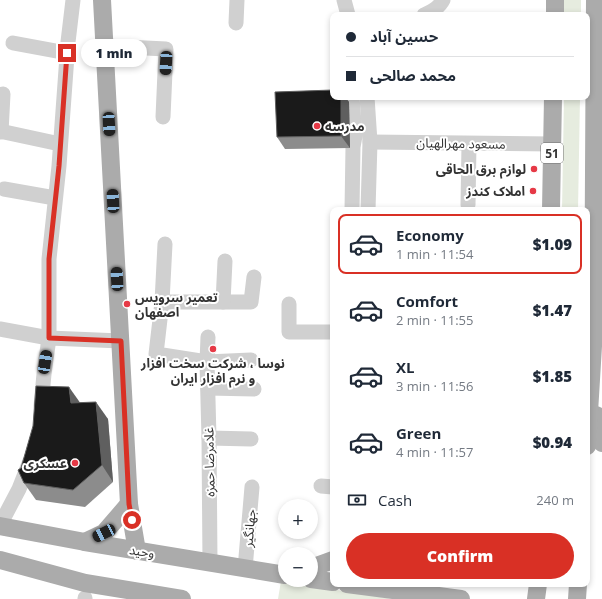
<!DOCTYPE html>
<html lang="en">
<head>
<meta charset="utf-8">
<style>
  :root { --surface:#fff; --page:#f6f6f7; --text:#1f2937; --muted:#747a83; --line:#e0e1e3; --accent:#d93025 }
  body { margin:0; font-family:"Open Sans","Noto Sans Arabic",sans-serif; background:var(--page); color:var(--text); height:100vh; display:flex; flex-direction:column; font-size:15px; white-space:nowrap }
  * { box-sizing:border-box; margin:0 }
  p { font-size:13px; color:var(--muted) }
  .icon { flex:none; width:22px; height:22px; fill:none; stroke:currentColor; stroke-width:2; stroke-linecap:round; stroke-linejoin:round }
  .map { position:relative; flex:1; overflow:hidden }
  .details { position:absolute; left:330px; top:207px; width:260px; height:380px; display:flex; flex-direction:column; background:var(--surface); border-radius:8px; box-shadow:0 2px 6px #0003 }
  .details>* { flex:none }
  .banner { position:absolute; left:330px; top:12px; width:260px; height:88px; border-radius:8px; box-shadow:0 2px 6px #0003; display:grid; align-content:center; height:88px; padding:0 16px; background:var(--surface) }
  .controls { position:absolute; left:278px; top:499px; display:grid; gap:8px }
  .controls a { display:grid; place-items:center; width:40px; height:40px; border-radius:50%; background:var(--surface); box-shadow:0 2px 6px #0003; font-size:20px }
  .end { position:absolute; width:18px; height:18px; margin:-9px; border:5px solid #d93025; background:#fff; box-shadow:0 0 0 2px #fff }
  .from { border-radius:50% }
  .bubble { position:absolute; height:28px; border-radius:14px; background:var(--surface); box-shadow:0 2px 6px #0003; font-size:13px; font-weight:800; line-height:28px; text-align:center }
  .car { position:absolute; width:12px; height:24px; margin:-12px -6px; border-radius:5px; box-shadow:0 0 3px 1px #0007; background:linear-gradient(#222 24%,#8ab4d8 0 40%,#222 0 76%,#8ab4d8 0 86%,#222 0) }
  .banner b { display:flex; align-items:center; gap:14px; height:38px; font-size:15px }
  .banner b+b { border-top:1px solid var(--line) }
  .banner i { width:10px; height:10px; background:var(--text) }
  ul { padding:7px 0 0; list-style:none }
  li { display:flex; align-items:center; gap:12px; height:60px; margin:0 8px 6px; padding:0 8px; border:2px solid transparent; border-radius:8px }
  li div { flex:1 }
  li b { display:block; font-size:15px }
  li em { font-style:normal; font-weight:800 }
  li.on { border-color:var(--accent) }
  li>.icon { width:36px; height:36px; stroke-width:1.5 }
  .pay { display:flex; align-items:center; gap:10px; height:44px; padding:0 16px; font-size:15px }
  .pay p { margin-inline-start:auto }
  .action { display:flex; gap:8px; margin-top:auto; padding:8px 16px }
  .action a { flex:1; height:46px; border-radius:24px; background:var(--accent); color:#fff; font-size:16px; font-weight:800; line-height:46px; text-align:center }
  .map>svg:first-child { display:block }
</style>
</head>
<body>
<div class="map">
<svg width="602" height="599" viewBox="0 0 602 599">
  <rect width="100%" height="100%" fill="#fff"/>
  <g fill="#e6ecdf">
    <rect x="564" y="0" width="17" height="15"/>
    <path d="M564 97H580L578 210H562Z"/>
    <path d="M281 581 393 599H278Z"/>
  </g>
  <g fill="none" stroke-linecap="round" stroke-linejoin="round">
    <g stroke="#d0d0d0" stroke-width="15">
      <path d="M344 0 348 15"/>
      <path d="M424 15C432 11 439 8 443 0"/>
      <path d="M236 23 237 0"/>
      <path d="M13 43 67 53"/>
      <path d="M105 46 166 49 163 117"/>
      <path d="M352 97 355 136 353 147 352 210"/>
      <path d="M367 97 370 142 368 210"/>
      <path d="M0 131 60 144"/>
      <path d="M1 132 3 94"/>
      <path d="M370 142 552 144"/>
      <path d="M4 189 55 198"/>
      <path d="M468 205 469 144"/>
      <path d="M165 244 162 302 156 354 207 362 251 360"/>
      <path d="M162 302H251L254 277"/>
      <path d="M223 302 225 261"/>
      <path d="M289 304V332H333"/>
      <path d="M0 329 49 338 121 341"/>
      <path d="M208 337 207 362 209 438 210 563"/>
      <path d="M208 388 254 389"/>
      <path d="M41 406 44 374 49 338V259L59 166 68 42 73 0"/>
      <path d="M209 438 251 439"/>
      <path d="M321 486 333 487"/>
      <path d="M0 525 19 489 30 461"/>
      <path d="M245 569 252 487"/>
      <path d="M85 599V598"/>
    </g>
    <g stroke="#ababab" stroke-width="18">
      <path d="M102 0 129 504 137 551"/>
      <path d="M555 15V0"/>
      <path d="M551 210 553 97"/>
      <path d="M596 415 600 437 602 443"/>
      <path d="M587 446 593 346 595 0"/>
      <path d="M0 526 85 542 285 575"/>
      <path d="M85 542 104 533 129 504"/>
      <path d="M0 560 85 583 182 599"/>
      <path d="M311 568 333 560"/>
      <path d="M311 579 333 582"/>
      <path d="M347 584 461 599"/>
      <path d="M536 599 538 584"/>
      <path d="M577 599 578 584"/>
    </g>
  </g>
  <g fill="#8c8c8c">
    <path d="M333 97H345L349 102 350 148 285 149 277 137Z"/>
    <path d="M80 403 108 419 113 482 85 507 36 500 24 483 21 468Z"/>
  </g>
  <g fill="#5f5f5f">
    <path d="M341 97H345L349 102 350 148 341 136Z"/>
    <path d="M69 387 81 404 71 403Z"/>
    <path d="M96 402 108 419 113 482 102 465Z"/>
  </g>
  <g fill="#1a1a1a" stroke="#5f5f5f">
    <path d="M333 90V97H341V136L277 137 275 92Z"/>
    <path d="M36 386 69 387 71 403 96 402 102 465 73 490 24 483 18 470 21 468 33 426Z"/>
  </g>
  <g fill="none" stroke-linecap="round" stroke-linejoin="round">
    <path stroke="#d93025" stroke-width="5" d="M67 53 59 166 49 259V338L121 341 129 504 132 520"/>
  </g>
  <g fill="#e63946" stroke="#fff" stroke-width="1.5">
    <circle cx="317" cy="126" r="4"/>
    <circle cx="534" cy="169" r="4"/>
    <circle cx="533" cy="191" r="4"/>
    <circle cx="127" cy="304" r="4"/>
    <circle cx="213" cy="349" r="4"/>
    <circle cx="75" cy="463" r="4"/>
  </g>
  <g text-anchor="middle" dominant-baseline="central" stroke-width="4" stroke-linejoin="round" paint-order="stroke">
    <rect fill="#fff" stroke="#707070" stroke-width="1" x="541" y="143" width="22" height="20" rx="3"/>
    <g font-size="12" font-weight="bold" fill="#333">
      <text x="552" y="153">51</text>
    </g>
    <g font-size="13" font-weight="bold" fill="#333" stroke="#fff" text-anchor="end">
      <text x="325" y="126" text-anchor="start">مدرسه</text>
      <text x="526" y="169">لوازم برق الحاقی</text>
      <text x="525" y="191">املاک کندز</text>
      <text x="135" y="297" text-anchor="start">تعمیر سرویس<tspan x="135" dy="15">اصفهان</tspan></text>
      <text x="213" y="363" text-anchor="middle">نوسا ، شرکت سخت افزار<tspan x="213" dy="15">و نرم افزار ایران</tspan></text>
      <text x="67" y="463">عسکری</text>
    </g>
    <g font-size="13" fill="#333" stroke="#fff">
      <text transform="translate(461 143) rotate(1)">مسعود مهرالهیان</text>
      <text transform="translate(209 462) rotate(-91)">غلامرضا حمزه</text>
      <text transform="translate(249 528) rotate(-85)">جهانگیر</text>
      <text transform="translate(142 551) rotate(9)">وحید</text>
    </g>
  </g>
</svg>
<div class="controls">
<a>+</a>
<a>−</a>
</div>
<i class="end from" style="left:132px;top:520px"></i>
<i class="end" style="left:67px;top:53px"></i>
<div class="bubble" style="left:81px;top:39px;width:66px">1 min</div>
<i class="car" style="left:166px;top:63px;rotate:183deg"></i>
<i class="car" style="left:109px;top:124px;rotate:177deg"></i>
<i class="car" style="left:113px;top:201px;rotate:357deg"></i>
<i class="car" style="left:117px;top:279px;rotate:357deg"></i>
<i class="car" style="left:45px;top:362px;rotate:9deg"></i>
<i class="car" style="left:104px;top:533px;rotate:244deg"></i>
<div class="banner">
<b><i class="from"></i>حسین آباد</b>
<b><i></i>محمد صالحی</b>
</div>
<section class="details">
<ul>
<li class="on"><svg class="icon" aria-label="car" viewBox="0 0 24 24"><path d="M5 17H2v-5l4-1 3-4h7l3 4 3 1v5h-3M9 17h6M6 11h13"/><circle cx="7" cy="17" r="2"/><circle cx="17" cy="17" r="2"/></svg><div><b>Economy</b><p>1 min · 11:54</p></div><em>$1.09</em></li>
<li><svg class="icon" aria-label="car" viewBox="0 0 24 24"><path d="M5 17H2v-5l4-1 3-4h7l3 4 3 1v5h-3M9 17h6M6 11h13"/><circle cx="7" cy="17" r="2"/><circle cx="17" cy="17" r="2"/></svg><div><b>Comfort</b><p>2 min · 11:55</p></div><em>$1.47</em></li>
<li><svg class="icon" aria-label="car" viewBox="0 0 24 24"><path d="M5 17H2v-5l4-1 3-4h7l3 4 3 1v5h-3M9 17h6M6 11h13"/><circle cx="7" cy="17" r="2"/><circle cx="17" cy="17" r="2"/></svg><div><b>XL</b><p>3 min · 11:56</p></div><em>$1.85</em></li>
<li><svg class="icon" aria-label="car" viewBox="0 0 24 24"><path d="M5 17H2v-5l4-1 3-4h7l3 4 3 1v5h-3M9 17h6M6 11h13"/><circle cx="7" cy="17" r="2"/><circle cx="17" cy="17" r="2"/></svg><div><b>Green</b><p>4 min · 11:57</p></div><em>$0.94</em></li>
</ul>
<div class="pay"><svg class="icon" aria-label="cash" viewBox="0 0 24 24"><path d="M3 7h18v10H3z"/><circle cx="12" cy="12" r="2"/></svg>Cash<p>240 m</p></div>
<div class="action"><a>Confirm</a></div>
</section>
</div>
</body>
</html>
